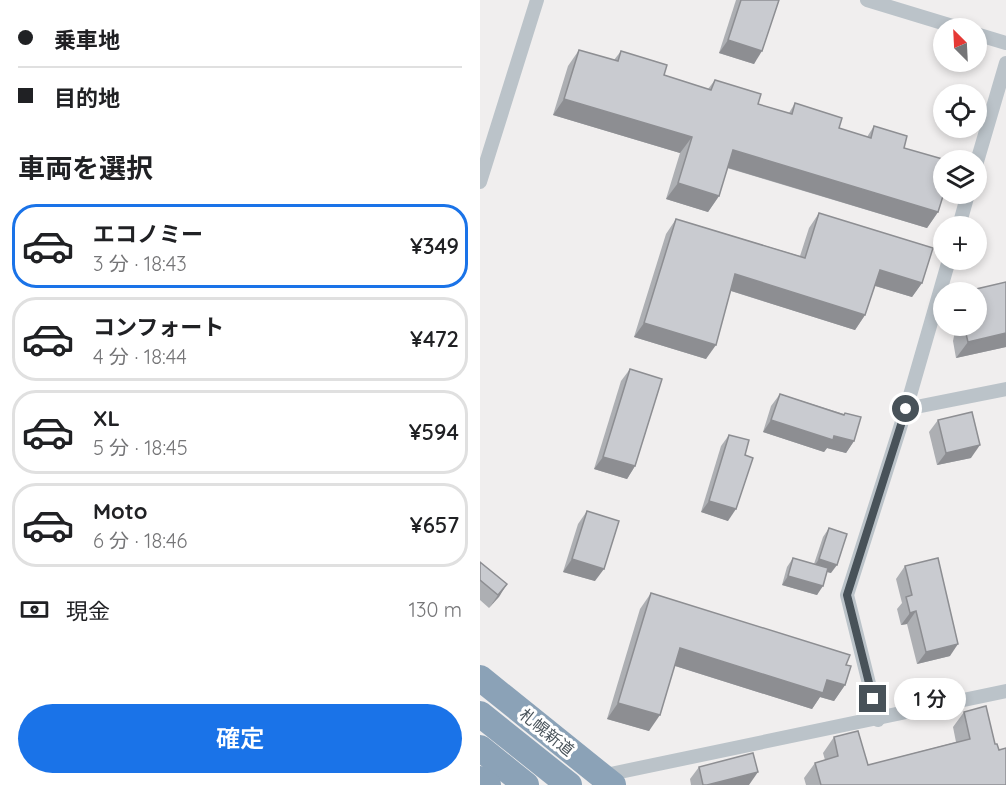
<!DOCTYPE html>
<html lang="ja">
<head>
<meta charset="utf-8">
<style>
  :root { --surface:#fff; --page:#f6f6f6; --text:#202124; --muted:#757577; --line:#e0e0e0; --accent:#1a73e8 }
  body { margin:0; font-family:Quicksand,"Noto Sans JP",sans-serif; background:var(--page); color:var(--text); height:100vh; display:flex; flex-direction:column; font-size:22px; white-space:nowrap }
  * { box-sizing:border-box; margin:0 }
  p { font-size:20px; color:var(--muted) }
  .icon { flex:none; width:33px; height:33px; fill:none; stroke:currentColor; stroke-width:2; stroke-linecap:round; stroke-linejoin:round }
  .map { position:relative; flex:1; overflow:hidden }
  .panel { display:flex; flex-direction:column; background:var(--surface); width:480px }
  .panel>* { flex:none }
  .banner { display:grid; align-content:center; height:132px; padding:0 18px; background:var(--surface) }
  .needle { width:39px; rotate:336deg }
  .fabs { position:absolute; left:453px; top:18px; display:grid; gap:12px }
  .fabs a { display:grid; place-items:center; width:54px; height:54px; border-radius:50%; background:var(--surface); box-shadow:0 3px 9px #0003; font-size:30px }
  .end { position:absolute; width:27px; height:27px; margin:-14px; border:8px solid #485259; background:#fff; box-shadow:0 0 0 3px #fff }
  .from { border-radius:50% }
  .bubble { position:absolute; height:42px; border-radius:21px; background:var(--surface); box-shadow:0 3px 9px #0003; font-size:20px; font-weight:600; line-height:42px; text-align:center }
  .banner b { display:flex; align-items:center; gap:21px; height:57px; font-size:22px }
  .banner b+b { border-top:2px solid var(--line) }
  .banner i { width:15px; height:15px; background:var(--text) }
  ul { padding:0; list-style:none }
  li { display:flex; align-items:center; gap:18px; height:84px; margin:0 12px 9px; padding:0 6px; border:3px solid var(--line); border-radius:24px }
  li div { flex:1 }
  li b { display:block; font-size:22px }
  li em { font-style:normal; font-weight:600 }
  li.selected { border-color:var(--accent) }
  li>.icon { width:54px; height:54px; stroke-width:1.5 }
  h2 { padding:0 18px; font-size:27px; line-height:72px }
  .pay { display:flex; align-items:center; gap:15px; height:66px; padding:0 18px; font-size:22px }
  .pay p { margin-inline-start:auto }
  .button { display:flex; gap:12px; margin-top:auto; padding:12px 18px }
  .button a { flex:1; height:69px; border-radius:36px; background:var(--accent); color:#fff; font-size:24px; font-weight:600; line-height:69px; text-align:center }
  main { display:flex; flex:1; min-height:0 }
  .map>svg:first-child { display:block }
</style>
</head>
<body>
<main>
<section class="panel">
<div class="banner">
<b><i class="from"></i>乗車地</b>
<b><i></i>目的地</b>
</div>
<h2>車両を選択</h2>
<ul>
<li class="selected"><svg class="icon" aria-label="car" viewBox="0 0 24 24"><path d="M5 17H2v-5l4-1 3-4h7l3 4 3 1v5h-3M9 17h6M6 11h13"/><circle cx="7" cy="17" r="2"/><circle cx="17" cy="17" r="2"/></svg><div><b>エコノミー</b><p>3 分 · 18:43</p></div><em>¥349</em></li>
<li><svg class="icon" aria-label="car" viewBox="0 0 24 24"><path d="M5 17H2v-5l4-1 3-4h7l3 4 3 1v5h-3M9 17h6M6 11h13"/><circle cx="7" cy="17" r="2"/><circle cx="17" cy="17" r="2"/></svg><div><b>コンフォート</b><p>4 分 · 18:44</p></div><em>¥472</em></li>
<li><svg class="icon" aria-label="car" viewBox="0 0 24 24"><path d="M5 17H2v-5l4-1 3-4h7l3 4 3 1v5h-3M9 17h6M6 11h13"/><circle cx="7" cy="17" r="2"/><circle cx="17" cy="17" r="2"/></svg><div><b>XL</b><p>5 分 · 18:45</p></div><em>¥594</em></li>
<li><svg class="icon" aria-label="car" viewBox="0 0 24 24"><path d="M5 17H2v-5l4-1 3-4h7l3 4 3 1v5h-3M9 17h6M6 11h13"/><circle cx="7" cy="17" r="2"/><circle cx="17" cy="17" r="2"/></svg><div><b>Moto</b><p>6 分 · 18:46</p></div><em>¥657</em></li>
</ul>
<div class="pay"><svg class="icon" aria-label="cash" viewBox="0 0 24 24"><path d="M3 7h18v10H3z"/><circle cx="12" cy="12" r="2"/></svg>現金<p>130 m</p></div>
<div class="button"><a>確定</a></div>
</section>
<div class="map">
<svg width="526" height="785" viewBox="0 0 526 785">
  <rect width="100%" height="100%" fill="#f0eeee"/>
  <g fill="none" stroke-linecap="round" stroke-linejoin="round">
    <g stroke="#bbc3c9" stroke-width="14">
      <path d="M387 0 479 28"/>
      <path d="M496 34 526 43"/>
      <path d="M496 165 526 63"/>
      <path d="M0 182 57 0"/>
      <path d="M479 226 488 194"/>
      <path d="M426 409 526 389"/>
      <path d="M398 720 367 595 426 409 469 260"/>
      <path d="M121 776 526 691"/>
    </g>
    <g stroke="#8ba2b7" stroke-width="26">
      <path d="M0 678 133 785"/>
      <path d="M0 714 89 785"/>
      <path d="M0 748 46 785"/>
      <path d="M0 779 8 785"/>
    </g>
  </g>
  <g fill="#adafb3">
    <path d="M256 0H299L274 64 239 53Z"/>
    <path d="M99 50 134 60 141 51 184 75 228 89 235 80 278 104 309 113 315 103 359 128 387 137 394 126 424 148 458 212 447 228 247 168 239 196 228 212 186 199 200 153 73 115 88 66Z"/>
    <path d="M339 213 442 283 432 297 395 286 385 315 375 330 251 291 226 359 154 337 186 234 196 219 320 256 329 228Z"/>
    <path d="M526 282V347L476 358 473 341 476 326H496V292H490L492 290Z"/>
    <path d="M150 369 155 466 147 479 114 469 141 381Z"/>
    <path d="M300 394 364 414 365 413 374 441 366 453 347 448 344 452 283 432 291 406Z"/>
    <path d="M458 420 491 458 457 465 449 432Z"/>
    <path d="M249 435 248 521 221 512 241 446Z"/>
    <path d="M107 511 115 581 83 572 98 524Z"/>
    <path d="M349 528 351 573 347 572 337 595 302 585 307 567 313 558 334 564 343 537Z"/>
    <path d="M0 562 27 584 9 608 0 600Z"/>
    <path d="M425 566 470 656 437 664 427 624 421 625 417 609 422 603 416 579Z"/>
    <path d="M171 593 366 665 365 685 354 701 340 697 332 709 195 666 169 731 127 719 160 609Z"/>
    <path d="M484 712 515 744 519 750 526 785H326L324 778 335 763 345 760 343 753 354 737 388 765 476 742 473 727Z"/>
    <path d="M219 767 269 785H211L210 779Z"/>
  </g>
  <g fill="#8d8e92">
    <path d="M248 40 282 51 274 64 239 53Z"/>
    <path d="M84 99 212 137 200 153 73 115Z"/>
    <path d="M253 150 458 212 447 228 242 166Z"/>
    <path d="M198 183 239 196 228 212 186 199Z"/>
    <path d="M400 270 442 283 432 297 389 284Z"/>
    <path d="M255 274 385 315 375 330 245 289Z"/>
    <path d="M164 323 236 345 226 359 154 337Z"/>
    <path d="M526 333V347L476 358 488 342Z"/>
    <path d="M291 420 354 436 374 441 366 453 347 448 344 452 283 432Z"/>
    <path d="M500 445 491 458 457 465 466 453Z"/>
    <path d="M123 457 155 466 147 479 114 469Z"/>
    <path d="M229 501 256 509 248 521 221 512Z"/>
    <path d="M92 559 124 569 115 581 83 572Z"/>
    <path d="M339 559 357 565 351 573 333 568Z"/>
    <path d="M308 576 343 586 337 595 302 585Z"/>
    <path d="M27 584 19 597 9 608 18 595Z"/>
    <path d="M436 611 427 624 421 625 430 613Z"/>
    <path d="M478 644 470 656 437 664 446 652Z"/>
    <path d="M200 648 347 680 365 685 354 701 340 697 332 709 189 664Z"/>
    <path d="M138 703 180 715 169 731 127 719Z"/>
    <path d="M278 772 269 785H227Z"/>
  </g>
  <g fill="#c9cbd0" stroke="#8d8e92" stroke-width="1.5">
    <path d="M261 0H299L282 51 248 40Z"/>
    <path d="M99 50 138 61 141 51 187 65 184 75 231 90 235 80 281 94 278 104 312 114 315 103 362 118 359 128 391 138 394 126 427 136 424 148 466 160H464V193L458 212 253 150 239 196 198 183 212 137 84 99Z"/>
    <path d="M339 213 453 248 442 283 400 270 385 315 255 274 236 345 164 323 196 219 325 258Z"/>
    <path d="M526 282V333L488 342 484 326H496V292H491L492 290Z"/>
    <path d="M150 369 182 379 155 466 123 457Z"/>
    <path d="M300 394 364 415 365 413 381 417 374 441 354 436 353 440 291 420Z"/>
    <path d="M492 412 500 445 466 453 458 420Z"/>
    <path d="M249 435 269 440 265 455 273 458 256 509 229 501Z"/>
    <path d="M107 511 139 521 124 569 92 559Z"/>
    <path d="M349 528 367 534 357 565 339 559Z"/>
    <path d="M313 558 348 568 343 586 308 576Z"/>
    <path d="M458 558 478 644 446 652 436 611 430 613 426 597 432 595 425 566Z"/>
    <path d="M0 562 27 584 18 595 0 580Z"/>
    <path d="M171 593 370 655 366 665 371 666 365 685 347 680 343 693 200 648 180 715 138 703Z"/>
    <path d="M506 706 515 744H517L519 750 526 748V785H341L335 763 358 756 354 737 378 731 388 765 490 739 484 712Z"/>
    <path d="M273 753 278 772 227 785H223L219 767Z"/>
  </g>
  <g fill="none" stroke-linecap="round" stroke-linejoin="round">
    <path stroke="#485259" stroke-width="8" d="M393 699 367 595 426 409"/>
  </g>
  <g text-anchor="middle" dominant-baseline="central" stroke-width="6" stroke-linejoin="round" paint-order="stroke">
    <g font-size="16" fill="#485259" stroke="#fff">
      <text transform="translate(67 732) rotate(39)">札幌新道</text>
    </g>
  </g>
</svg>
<div class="fabs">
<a><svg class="needle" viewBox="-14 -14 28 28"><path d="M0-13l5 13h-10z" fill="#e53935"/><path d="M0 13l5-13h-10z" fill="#757577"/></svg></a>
<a><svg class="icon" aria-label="locate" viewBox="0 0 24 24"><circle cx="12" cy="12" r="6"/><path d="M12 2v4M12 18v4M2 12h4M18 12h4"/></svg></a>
<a><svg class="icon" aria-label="layers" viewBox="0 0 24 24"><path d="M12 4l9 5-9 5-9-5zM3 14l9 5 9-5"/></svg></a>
<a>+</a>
<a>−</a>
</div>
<i class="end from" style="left:426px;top:409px"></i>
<i class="end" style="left:393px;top:699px"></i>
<div class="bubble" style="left:414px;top:678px;width:72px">1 分</div>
</div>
</main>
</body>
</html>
